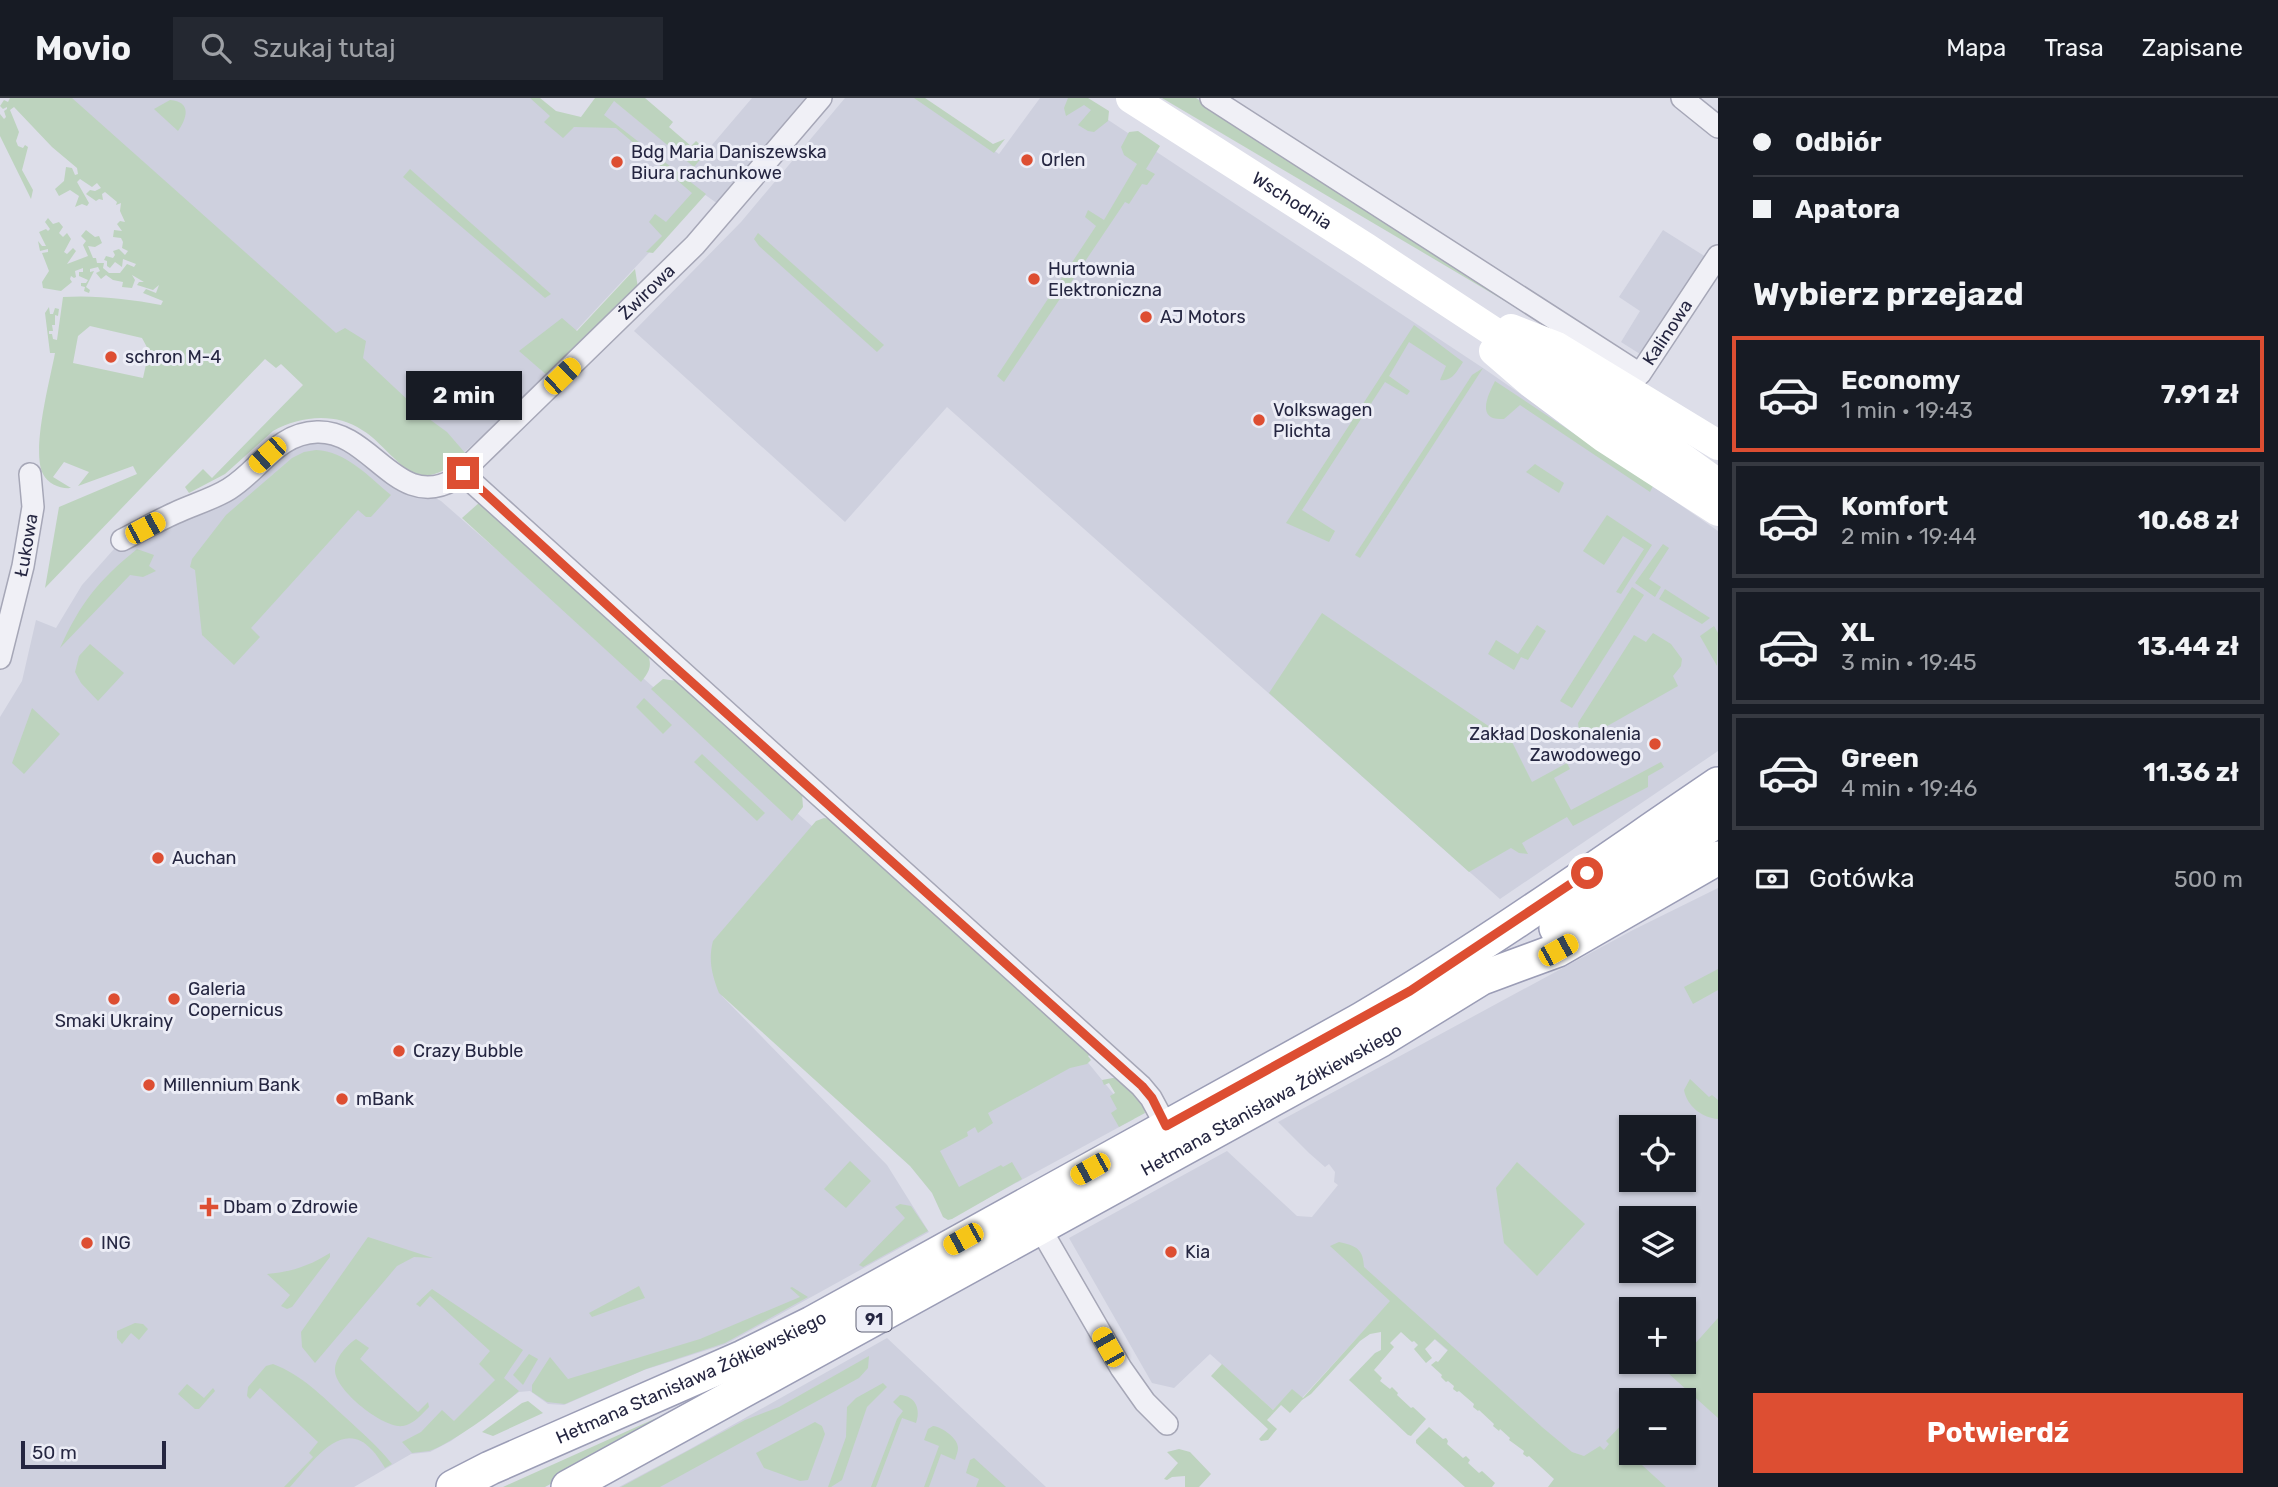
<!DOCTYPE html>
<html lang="pl">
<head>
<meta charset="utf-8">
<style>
  :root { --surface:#171b24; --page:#242831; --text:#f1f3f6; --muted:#9ea1a6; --line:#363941; --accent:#dd4e32 }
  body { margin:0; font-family:Rubik,sans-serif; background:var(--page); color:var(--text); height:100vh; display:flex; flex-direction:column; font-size:26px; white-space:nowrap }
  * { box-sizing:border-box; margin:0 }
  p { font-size:23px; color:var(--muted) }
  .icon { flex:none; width:38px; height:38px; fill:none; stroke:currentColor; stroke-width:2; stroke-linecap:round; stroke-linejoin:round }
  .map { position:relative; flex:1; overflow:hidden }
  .drawer { display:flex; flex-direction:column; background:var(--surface); width:560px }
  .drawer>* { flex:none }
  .guide { display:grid; align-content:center; height:154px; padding:0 35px; background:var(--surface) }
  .controls { position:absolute; left:1619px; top:1017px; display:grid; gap:14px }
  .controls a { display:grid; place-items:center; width:77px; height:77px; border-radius:0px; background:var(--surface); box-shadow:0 2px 5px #0004; font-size:35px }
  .scale { position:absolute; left:21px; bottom:18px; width:145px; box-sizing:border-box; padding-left:7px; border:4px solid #252641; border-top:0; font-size:19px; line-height:24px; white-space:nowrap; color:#252641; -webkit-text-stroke:5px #ecedf6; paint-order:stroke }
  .end { position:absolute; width:32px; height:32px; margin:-16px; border:9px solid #dd4e32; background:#fff; box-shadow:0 0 0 4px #fff }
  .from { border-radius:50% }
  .bubble { position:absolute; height:49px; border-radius:0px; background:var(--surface); box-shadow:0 2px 5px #0004; font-size:23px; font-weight:700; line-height:49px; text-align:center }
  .car { position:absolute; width:21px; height:42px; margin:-21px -10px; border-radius:9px; box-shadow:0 0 5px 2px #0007; background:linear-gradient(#f5c518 24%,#345 0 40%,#f5c518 0 76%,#345 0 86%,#f5c518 0) }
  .guide b { display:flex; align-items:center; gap:24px; height:66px; font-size:26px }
  .guide b+b { border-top:2px solid var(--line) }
  .guide i { width:18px; height:18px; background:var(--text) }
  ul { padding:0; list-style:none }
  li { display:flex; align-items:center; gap:21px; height:116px; margin:0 14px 10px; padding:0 21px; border:4px solid var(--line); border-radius:0px }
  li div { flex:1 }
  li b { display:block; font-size:26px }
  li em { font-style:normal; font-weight:700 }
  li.on { border-color:var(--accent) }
  li>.icon { width:63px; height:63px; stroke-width:1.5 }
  h2 { padding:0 35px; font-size:32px; line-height:84px }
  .pay { display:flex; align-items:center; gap:18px; height:77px; padding:0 35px; font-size:26px }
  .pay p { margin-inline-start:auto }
  .cta { display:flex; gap:14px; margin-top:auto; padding:14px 35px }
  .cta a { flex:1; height:80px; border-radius:0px; background:var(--accent); color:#fff; font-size:28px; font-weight:700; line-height:80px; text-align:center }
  header { display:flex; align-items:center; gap:42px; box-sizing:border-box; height:98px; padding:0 35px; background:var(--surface); border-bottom:2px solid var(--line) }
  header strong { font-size:33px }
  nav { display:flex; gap:38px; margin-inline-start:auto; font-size:24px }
  .search { width:490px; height:63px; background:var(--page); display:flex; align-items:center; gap:18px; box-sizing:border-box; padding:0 24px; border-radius:0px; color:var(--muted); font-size:26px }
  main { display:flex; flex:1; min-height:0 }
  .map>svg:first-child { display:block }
</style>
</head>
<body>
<header>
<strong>Movio</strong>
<div class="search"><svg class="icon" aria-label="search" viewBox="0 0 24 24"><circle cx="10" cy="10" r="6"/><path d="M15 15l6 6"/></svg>Szukaj tutaj</div>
<nav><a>Mapa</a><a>Trasa</a><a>Zapisane</a></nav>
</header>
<main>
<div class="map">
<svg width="1718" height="1389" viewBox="0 0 1718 1389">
  <rect width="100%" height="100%" fill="#dddee9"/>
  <g fill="#ced0de" fill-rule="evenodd">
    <path d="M67 0H537L557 17 578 21 613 2 694 68 752 0H805L718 106 704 96 540 271 549 279 462 356Z"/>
    <path d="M845 0H916L999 56 1040 0H1075L1483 270 1718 433V653L1500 801 947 309 845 424 634 233 741 124Z"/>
    <path d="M1663 132 1706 159 1640 256 1621 244 1640 213 1619 199Z"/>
    <path d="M314 334 441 403 813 729 714 846 722 898 887 1067 929 1134 726 1246 644 1272 564 1307 548 1306 530 1293 519 1294 451 1343 430 1354 411 1356 354 1389H0V619L22 583 36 522 56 530 82 487 122 442Z"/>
    <path d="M1718 790V1389H1603L1391 1203 1302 1300 1292 1292 1273 1312 1210 1256 1174 1290 1152 1285 1069 1140 1227 1053 1297 1118 1312 1119 1338 1087 1334 1084 1335 1074 1329 1066 1325 1069 1309 1055 1278 1024 1633 832ZM1631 1029H1684V1082H1631ZM1631 1120H1684V1172H1631ZM1631 1211H1684V1264H1631ZM1631 1302H1684V1354H1631Z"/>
    <path d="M1085 961 1134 1021 966 1112 907 1058Z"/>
    <path d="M887 1240 1046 1389H619L690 1351Z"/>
  </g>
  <g fill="#bdd3be" fill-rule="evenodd">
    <path d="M10 0H72L336 235 345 230 366 243 363 260 425 318 447 334 466 356C455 366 439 378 422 378 411 377 402 368 395 361 384 351 374 339 362 332 335 314 300 318 273 333L225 376 189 395 185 389 203 371 212 380 303 287 281 266 276 270 265 261 45 490 59 409 137 376 133 368 78 388 89 374 64 364 53 379 71 390C60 391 48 386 43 376 31 353 50 282 55 255H50L45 215 49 209 50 216H53L55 210 59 211 58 218 55 217V227H52L53 233H49V236H52L53 241 57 242 63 199C96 197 129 201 161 207L163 203 143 195 146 191 156 195 159 187 153 192 137 187 139 184H144L132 177 135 182 132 190 122 189 123 184 113 182 106 177 101 181 96 175 100 173 98 169 90 171V174L94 173 86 189 90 192 89 195 84 193 85 189 81 188V185H86L88 182 79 178V174H83V170L75 173 76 179 74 180 71 178 70 181 72 184 61 193 43 190 42 184 49 173 42 155 48 154V151L40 153 38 143 42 148H46L39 134 46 131 48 133 50 131 45 124 48 120 53 126 59 124 63 129 59 135 63 139 67 135 71 141 64 154 67 156 73 150 76 153 67 166 88 158 83 147 86 143 81 138 86 132 95 139 99 138 102 145 95 149 88 148 93 160H96L97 165H104L103 170 109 175H120L127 166 134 169 136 166 123 161 122 169 115 164 110 170 107 168V163L104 162 106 158 113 160 115 157 113 153 119 151 125 157 128 153 122 150 123 144 121 140 113 139 114 132 122 133 117 126 120 123 125 124 120 113 121 105 116 107 117 104 105 94 102 96 103 102 99 101 96 103 86 96 90 92 95 93 101 90 97 85 92 89 80 81 77 84 89 105 87 108 82 106 75 109 79 98 70 92 59 98 55 91 64 83 66 69 72 70 75 77 78 76 77 70 52 49 14 9 10 12 19 34 16 43 18 48 23 50 25 47 28 49 22 72 33 92 31 101 0 38V16L4 21 6 19 4 13 7 11V9L3 11 0 8 4 2 8 4ZM90 228 142 240 149 253 143 280 73 265 78 238Z"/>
    <path d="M530 0H540L556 13 581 19 595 0H645L673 24 669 29 691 48 696 43 707 53 694 69 614 3 604 17 706 96 653 155 646 154 662 138 649 124 655 116 666 124 692 95 616 30 574 29 563 40 544 24 550 18Z"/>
    <path d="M914 0H925L993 46 1005 41 994 55Z"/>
    <path d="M1068 0H1088L1109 13 1108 23 1094 34 1088 33 1078 27 1091 12 1084 7 1066 18 1064 10Z"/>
    <path d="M1162 0H1196L1581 248Z"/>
    <path d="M170 2C192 4 187 20 178 33L154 11Z"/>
    <path d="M1138 33 1160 48 1146 71 1155 76 1147 87 1142 86 1129 106 1125 104 1004 284 997 278 1096 128 1085 119 1088 112 1104 122 1137 66 1124 57 1121 49 1129 34Z"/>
    <path d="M410 71 551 196 545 200 403 79Z"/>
    <path d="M758 135 884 247 877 254 759 148 754 141Z"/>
    <path d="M635 171 638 190 549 279 519 253 562 220 577 233Z"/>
    <path d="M1414 227 1463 264C1457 273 1452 284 1440 282L1446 268 1409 244 1389 278 1410 293 1407 297 1385 284 1302 412 1335 433 1329 444 1286 425Z"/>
    <path d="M1483 270 1360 460 1355 457 1472 277Z"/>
    <path d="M1495 283 1653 388 1650 394 1520 307 1504 321C1475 323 1488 297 1495 283Z"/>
    <path d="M316 352C346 353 369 379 391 397L371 419H366L358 412 251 530 260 539 234 567 202 537 195 472 190 469 192 461 226 417 292 360 304 354Z"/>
    <path d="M1535 366 1564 385 1559 395 1526 374Z"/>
    <path d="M480 404 647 555C653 568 649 574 641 584L462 420Z"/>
    <path d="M1607 417 1652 447 1621 496 1616 494 1644 451 1623 438 1604 467 1583 453Z"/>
    <path d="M1663 446 1669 450 1649 481 1661 489 1655 499 1635 485Z"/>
    <path d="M137 451 154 457 149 468 156 473 143 479 130 477 60 550C81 504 98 483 137 451Z"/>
    <path d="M1632 489 1644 497 1572 610 1560 603Z"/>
    <path d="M1665 491 1710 520 1702 526 1659 501Z"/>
    <path d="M1322 515 1512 644 1532 684 1567 665 1570 671 1554 680 1571 712 1661 664 1664 669 1648 678V689L1573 728 1567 719 1522 745 1528 756 1519 755 1511 750 1469 774 1269 595Z"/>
    <path d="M1537 527 1546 533 1528 562 1521 559 1514 572 1488 556 1496 542 1518 556Z"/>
    <path d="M1714 528 1718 535 1717 568 1700 538Z"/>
    <path d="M1653 535 1671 546 1682 561 1681 568 1673 578 1678 588 1595 635 1582 636 1579 633 1578 625 1634 537 1646 544Z"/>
    <path d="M90 546 124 575 98 603 81 585 75 574 79 558Z"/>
    <path d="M663 581 677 583 802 696 803 709 792 723 651 591Z"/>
    <path d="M644 600 672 627 663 636 636 609Z"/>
    <path d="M32 610 60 636 24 676 12 665Z"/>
    <path d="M702 656 765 715 757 723 694 664Z"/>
    <path d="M824 720 831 721 1092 955 1088 958 1091 962 1087 966 1070 970 988 1015 993 1025 978 1035 975 1029 967 1034 968 1038 940 1053 959 1089 1001 1067 1003 1069 1012 1064 1022 1081 952 1121 948 1122 943 1119 932 1095 910 1068 719 895C712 877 708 862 713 843L816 723Z"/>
    <path d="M1718 871V892L1693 906 1684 889Z"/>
    <path d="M1118 979C1130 990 1143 999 1145 1015L1119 1029 1111 1015 1117 1011 1110 998 1115 995 1109 985 1104 987 1102 982Z"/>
    <path d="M1690 981 1709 999 1712 997 1718 1002V1021C1702 1020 1687 1008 1684 992Z"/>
    <path d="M850 1063 871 1083 846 1110 824 1091Z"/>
    <path d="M1517 1064 1585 1126 1537 1178 1504 1145 1496 1090Z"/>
    <path d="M900 1106 911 1108 928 1133 863 1169 859 1167 905 1120 895 1109Z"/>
    <path d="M368 1139 433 1160 414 1159 397 1168 315 1265 302 1249 301 1234Z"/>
    <path d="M1339 1144C1357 1148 1363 1151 1364 1169L1542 1329 1572 1354 1584 1358 1600 1348 1604 1352 1609 1346 1606 1343 1628 1320 1631 1322V1331L1619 1346 1666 1389H1548L1554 1381 1529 1358 1527 1359 1523 1356 1524 1353 1509 1342 1510 1340 1500 1331 1499 1333 1493 1328 1494 1326 1479 1312 1478 1313 1473 1309 1474 1306 1459 1293 1457 1294 1453 1291 1454 1288 1448 1283 1446 1284 1441 1279 1442 1277 1431 1267 1436 1263 1438 1264 1448 1252 1435 1241 1425 1251 1432 1260 1426 1265 1414 1251 1418 1247 1414 1243 1412 1244 1401 1234 1390 1245 1394 1249 1374 1272 1382 1280 1380 1283 1390 1291 1392 1289 1398 1295 1397 1297 1411 1310 1413 1309 1426 1321 1411 1338 1408 1337 1349 1282 1375 1255 1381 1252V1234L1370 1236 1360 1243 1311 1296 1302 1302 1290 1315 1281 1307 1267 1322 1277 1331 1268 1342 1261 1343 1259 1341 1268 1331 1211 1278 1222 1266 1273 1312 1292 1291 1303 1300 1390 1203 1330 1148Z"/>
    <path d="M330 1155V1159L292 1209 287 1211 281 1208 290 1197 267 1176C291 1174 309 1168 330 1155Z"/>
    <path d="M639 1188 645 1200 592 1219 589 1215Z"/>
    <path d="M792 1189 808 1199 725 1245 646 1271 565 1306 547 1304 532 1294V1287L550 1259 568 1281 700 1241 800 1199 790 1190Z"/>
    <path d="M432 1191 523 1252 504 1280 519 1293C501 1309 450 1347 429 1353 424 1354 417 1354 412 1355L402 1344 421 1334 442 1312 454 1323 495 1282 479 1266 490 1253 430 1198 420 1209 416 1206Z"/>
    <path d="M1718 1220V1320L1668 1275 1679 1264H1684V1258Z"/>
    <path d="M135 1225 143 1226 148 1231 139 1242 131 1235 122 1246 117 1240V1233Z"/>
    <path d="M836 1229 545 1389H503L683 1308Z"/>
    <path d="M356 1241 369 1250 360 1261 418 1314 428 1304 429 1309C421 1317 414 1326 403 1328 383 1331 334 1291 335 1272 335 1260 347 1247 356 1241Z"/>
    <path d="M529 1256 538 1261 523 1287 513 1277Z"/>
    <path d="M869 1258 868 1270 859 1280 660 1389H621L745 1322 779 1309Z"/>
    <path d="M273 1266C302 1277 322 1298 345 1319 361 1334 378 1348 392 1366L385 1370C381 1364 377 1357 372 1352 341 1317 309 1369 290 1389H284L313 1359 309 1355 318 1344 260 1290 250 1301 247 1298 248 1289 266 1268Z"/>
    <path d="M883 1285 887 1289 867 1309 842 1382 831 1389H828L846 1339 847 1309 856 1300Z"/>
    <path d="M187 1286 204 1300 213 1290 215 1293 199 1311H195L178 1296Z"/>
    <path d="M900 1297C916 1298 921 1312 916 1325L902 1320 876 1389H871L897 1321 903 1313 893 1304Z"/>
    <path d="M528 1303 543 1315 493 1338 482 1334 522 1305Z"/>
    <path d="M815 1324 822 1328 825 1336 808 1382 800 1383 764 1370 756 1355Z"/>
    <path d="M933 1328C942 1329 958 1340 958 1350 958 1354 956 1358 955 1362L941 1356 929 1389H924L939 1348 924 1342 928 1331Z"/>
    <path d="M1429 1329 1443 1341 1446 1340 1448 1343 1447 1346 1463 1360 1466 1358 1470 1362 1468 1365 1479 1375 1482 1373 1495 1385 1492 1389H1465L1416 1345V1342Z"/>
    <path d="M1179 1351 1190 1354 1211 1376 1199 1389H1185V1378L1172 1379 1167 1382 1164 1381 1178 1365 1167 1354Z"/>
    <path d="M974 1360 1006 1389H976L979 1381 966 1375 970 1362Z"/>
  </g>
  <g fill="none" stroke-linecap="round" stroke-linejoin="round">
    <g stroke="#a6a7b7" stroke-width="24">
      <g id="street">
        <path id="s1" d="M1211 0 1640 276 1718 158"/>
        <path d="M1682 0 1718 29"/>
        <path d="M462 375 1141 988 1151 1000 1172 1039"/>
        <path id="s2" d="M122 442C140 433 157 423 175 415 192 407 213 401 229 391 260 372 277 335 317 334 372 332 397 415 455 381L695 147 821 0"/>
        <path id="s3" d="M0 560 23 468 33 409 30 376"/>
        <path d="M1040 1130 1121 1270 1145 1304 1167 1326"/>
      </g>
    </g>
    <g stroke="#9b9db6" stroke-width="36">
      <g id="primary">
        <path d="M1556 830 1718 722"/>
        <path id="s5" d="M453 1389 490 1370 743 1259 812 1225 1360 922C1483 850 1600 766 1718 686"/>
        <path id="s6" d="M568 1389 1381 942 1482 880 1558 852 1718 760"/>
      </g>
    </g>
    <use href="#street" stroke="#f0f0f6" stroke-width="21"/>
    <g stroke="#fff" stroke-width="30">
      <path id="s4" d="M1131 0 1366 150 1646 334 1718 386"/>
      <path d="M1511 231 1557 249 1718 347"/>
      <path d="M1494 253 1530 284 1605 340 1718 413"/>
    </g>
    <use href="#primary" stroke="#fff" stroke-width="33"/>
  </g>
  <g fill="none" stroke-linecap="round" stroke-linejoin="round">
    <path stroke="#dd4e32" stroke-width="9" d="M463 375 668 563 1142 988 1152 1000 1166 1028 1410 893 1587 775"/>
  </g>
  <g fill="#dd4e32" stroke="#ecedf6" stroke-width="2.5">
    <circle cx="1027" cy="62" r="7"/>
    <circle cx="617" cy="64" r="7"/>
    <circle cx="1034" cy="181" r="7"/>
    <circle cx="1146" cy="219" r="7"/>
    <circle cx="111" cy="259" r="7"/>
    <circle cx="1259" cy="322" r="7"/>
    <circle cx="1655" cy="646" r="7"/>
    <circle cx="158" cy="760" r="7"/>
    <circle cx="114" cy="901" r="7"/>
    <circle cx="174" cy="901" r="7"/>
    <circle cx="399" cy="953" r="7"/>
    <circle cx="149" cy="987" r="7"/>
    <circle cx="342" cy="1001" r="7"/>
    <path d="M205.5 1098.5h7v7h7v7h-7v7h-7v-7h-7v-7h7z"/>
    <circle cx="87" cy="1145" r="7"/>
    <circle cx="1171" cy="1154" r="7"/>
  </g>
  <g text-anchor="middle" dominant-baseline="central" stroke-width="6" stroke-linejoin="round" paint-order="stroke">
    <rect fill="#ecedf6" stroke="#616277" stroke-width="2" x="856.5" y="1208.5" width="35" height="25" rx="5"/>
    <g font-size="16" font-weight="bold" fill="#252641">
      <text x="874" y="1221">91</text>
    </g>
    <g font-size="18" fill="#252641" stroke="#ecedf6" text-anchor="start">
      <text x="631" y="54">Bdg Maria Daniszewska<tspan x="631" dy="21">Biura rachunkowe</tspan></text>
      <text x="1041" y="62">Orlen</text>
      <text x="1048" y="171">Hurtownia<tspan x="1048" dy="21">Elektroniczna</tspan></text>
      <text x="1160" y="219">AJ Motors</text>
      <text x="125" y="259">schron M-4</text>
      <text x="1273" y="312">Volkswagen<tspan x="1273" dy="21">Plichta</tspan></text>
      <text x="1641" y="636" text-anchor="end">Zakład Doskonalenia<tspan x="1641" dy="21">Zawodowego</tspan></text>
      <text x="172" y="760">Auchan</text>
      <text x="188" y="891">Galeria<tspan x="188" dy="21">Copernicus</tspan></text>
      <text x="114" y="923" text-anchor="middle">Smaki Ukrainy</text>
      <text x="413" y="953">Crazy Bubble</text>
      <text x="163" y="987">Millennium Bank</text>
      <text x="356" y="1001">mBank</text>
      <text x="223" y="1109">Dbam o Zdrowie</text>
      <text x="101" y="1145">ING</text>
      <text x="1185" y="1154">Kia</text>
    </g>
    <g font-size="18" fill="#252641" stroke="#ecedf6">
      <text stroke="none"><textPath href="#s4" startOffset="191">Wschodnia</textPath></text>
      <text stroke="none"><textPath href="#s2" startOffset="649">Żwirowa</textPath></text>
      <text stroke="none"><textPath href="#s1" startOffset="560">Kalinowa</textPath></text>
      <text stroke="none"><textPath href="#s3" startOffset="116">Łukowa</textPath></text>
      <text stroke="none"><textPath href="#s6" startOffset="803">Hetmana Stanisława Żółkiewskiego</textPath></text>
      <text stroke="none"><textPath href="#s5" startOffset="262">Hetmana Stanisława Żółkiewskiego</textPath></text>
    </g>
  </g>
</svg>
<div class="controls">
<a><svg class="icon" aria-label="locate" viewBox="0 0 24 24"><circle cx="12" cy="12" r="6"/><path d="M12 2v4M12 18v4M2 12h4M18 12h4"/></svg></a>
<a><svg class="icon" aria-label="layers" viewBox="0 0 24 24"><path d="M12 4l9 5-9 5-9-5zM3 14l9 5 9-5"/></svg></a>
<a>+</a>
<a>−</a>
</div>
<div class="scale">50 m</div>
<i class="end from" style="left:1587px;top:775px"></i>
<i class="end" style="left:463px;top:375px"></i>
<div class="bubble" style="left:406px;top:273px;width:116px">2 min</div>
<i class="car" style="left:562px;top:278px;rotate:46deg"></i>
<i class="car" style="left:267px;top:357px;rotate:228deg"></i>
<i class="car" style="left:145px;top:430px;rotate:62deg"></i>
<i class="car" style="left:1558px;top:852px;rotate:61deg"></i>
<i class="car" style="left:1090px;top:1071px;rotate:241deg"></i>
<i class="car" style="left:963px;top:1141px;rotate:241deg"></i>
<i class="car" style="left:1108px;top:1249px;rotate:330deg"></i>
</div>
<section class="drawer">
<div class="guide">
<b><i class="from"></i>Odbiór</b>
<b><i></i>Apatora</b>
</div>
<h2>Wybierz przejazd</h2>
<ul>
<li class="on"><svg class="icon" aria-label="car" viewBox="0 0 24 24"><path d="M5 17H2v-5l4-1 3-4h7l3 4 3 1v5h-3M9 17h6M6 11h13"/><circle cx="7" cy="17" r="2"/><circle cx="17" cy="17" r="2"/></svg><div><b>Economy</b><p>1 min · 19:43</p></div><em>7.91 zł</em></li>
<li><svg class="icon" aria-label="car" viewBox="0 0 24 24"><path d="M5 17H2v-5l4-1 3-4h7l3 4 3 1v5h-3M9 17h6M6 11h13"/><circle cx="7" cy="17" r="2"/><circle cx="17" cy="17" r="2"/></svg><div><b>Komfort</b><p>2 min · 19:44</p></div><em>10.68 zł</em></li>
<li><svg class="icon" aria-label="car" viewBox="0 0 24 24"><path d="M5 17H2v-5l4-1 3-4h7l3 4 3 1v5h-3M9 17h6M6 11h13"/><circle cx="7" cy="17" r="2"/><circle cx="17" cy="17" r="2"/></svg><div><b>XL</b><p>3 min · 19:45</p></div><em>13.44 zł</em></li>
<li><svg class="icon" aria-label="car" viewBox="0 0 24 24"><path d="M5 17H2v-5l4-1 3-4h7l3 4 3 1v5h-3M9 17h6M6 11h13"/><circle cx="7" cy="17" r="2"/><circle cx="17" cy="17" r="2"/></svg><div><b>Green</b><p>4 min · 19:46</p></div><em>11.36 zł</em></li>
</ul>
<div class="pay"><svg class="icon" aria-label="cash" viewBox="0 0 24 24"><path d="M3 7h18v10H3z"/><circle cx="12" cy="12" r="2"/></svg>Gotówka<p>500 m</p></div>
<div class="cta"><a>Potwierdź</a></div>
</section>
</main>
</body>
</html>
